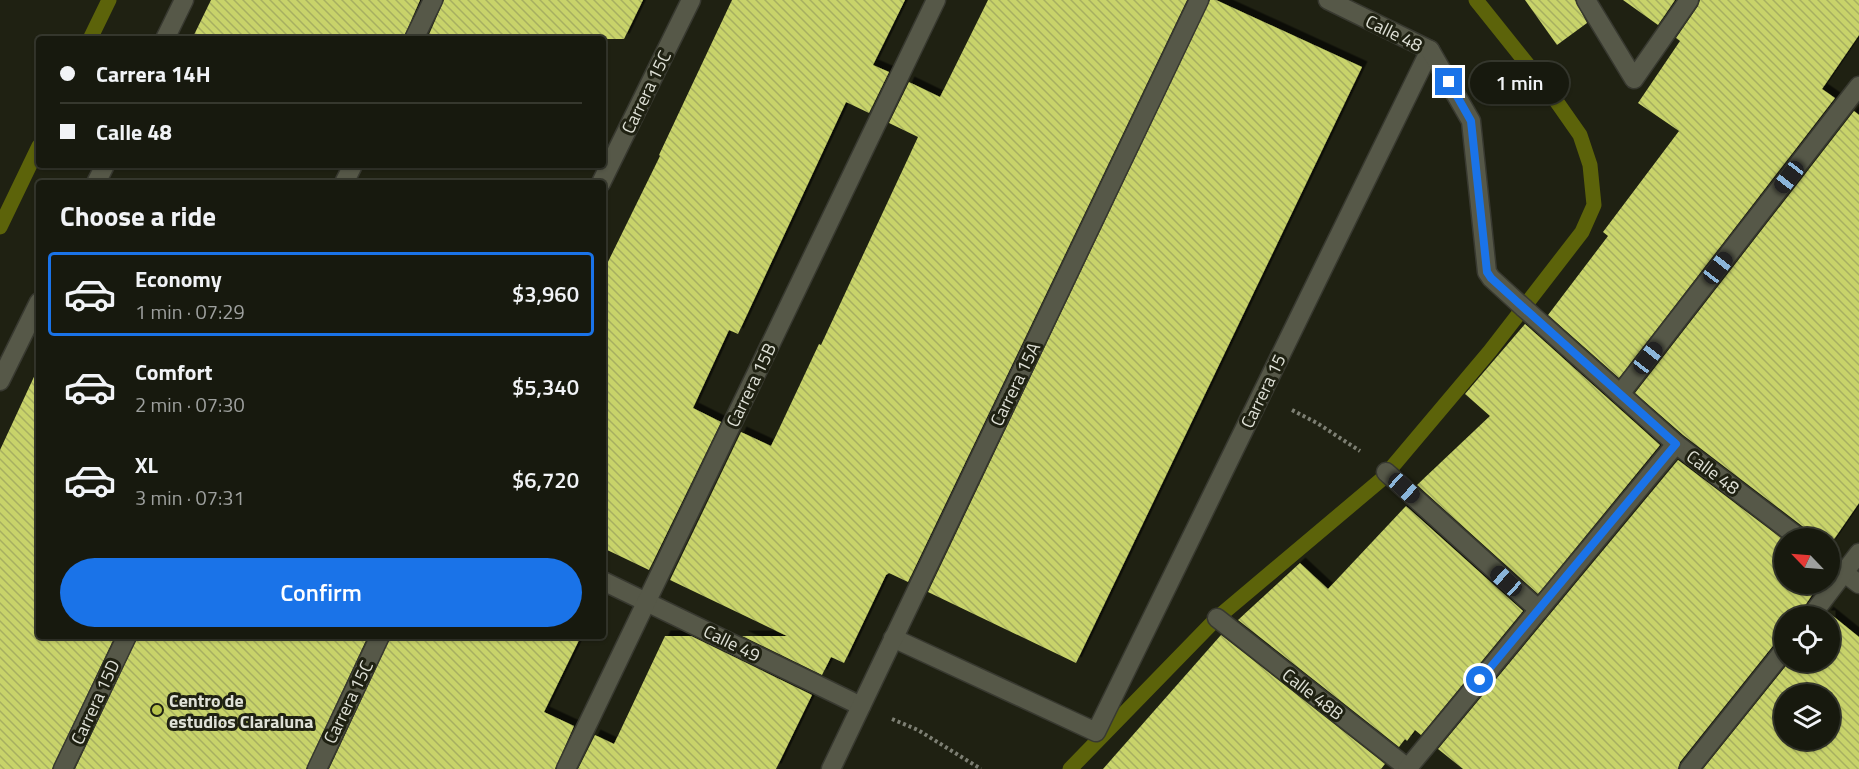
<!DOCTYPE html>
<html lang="en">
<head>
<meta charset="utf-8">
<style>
  :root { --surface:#17190e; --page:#24261c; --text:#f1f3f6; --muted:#9ea09e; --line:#36382e; --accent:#1a73e8 }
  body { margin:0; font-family:"Titillium Web",sans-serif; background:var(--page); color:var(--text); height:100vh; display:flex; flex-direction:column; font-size:22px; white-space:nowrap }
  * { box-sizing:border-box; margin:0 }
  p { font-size:20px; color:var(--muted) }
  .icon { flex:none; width:33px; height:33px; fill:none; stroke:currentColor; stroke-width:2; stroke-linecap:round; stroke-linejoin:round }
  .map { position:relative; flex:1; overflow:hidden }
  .details { position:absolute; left:36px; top:180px; width:570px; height:459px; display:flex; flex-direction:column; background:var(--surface); border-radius:6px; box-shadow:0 2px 4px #0004,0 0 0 2px var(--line) }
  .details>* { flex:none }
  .top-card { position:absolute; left:36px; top:36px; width:570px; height:132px; border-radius:6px; box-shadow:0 2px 4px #0004,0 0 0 2px var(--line); display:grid; align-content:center; height:132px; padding:0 24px; background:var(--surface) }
  .needle { width:39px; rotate:295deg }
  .buttons { position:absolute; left:1774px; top:528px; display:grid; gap:12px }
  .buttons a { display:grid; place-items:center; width:66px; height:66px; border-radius:50%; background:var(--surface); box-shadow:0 2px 4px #0004,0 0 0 2px var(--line); font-size:30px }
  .end { position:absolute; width:27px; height:27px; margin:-14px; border:8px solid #1a73e8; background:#fff; box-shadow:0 0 0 3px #fff }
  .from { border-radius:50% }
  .bubble { position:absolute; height:42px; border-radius:21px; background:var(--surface); box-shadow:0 2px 4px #0004,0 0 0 2px var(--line); font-size:20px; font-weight:600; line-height:42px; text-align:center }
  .car { position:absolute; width:18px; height:36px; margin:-18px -9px; border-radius:8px; box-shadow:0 0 4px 2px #0007; background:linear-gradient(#222 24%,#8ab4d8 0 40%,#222 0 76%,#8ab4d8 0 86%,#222 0) }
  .top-card b { display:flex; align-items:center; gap:21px; height:57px; font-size:22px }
  .top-card b+b { border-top:2px solid var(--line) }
  .top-card i { width:15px; height:15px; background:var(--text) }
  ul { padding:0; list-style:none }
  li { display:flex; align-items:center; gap:18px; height:84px; margin:0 12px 9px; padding:0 12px; border:3px solid transparent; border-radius:6px }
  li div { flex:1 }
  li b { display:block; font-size:22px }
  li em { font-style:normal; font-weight:600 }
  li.selected { border-color:var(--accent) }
  li>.icon { width:54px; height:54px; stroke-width:1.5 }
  h2 { padding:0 24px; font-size:27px; line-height:72px }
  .primary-button { display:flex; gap:12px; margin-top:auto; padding:12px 24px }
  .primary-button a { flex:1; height:69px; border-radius:36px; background:var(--accent); color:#fff; font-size:24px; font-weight:600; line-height:69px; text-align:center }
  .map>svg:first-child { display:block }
</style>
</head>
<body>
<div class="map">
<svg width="1859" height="769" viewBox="0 0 1859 769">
  <defs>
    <pattern id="building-back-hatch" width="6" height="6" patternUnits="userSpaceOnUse" patternTransform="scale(1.5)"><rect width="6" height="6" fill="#c8d36b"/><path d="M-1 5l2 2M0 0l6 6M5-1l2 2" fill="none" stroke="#a7af60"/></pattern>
    <filter id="shadow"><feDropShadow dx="5.5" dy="-5.5" stdDeviation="0" flood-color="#0009"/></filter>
  </defs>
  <rect width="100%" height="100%" fill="#1f2112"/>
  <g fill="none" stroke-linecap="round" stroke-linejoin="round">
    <g stroke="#5c630a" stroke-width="15">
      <path d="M90 39 109 0"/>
      <path d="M0 227 39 146"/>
      <path d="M1070 769 1217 618 1382 479 1490 351 1582 232 1594 205 1590 165 1580 135 1552 95 1476 0"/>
    </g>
  </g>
  <g fill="url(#building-back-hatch)" fill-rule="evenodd" filter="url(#shadow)">
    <path d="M211 0H420L403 39H192Z"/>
    <path d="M444 0H643L624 39H427Z"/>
    <path d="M732 0H905L873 65 889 72 869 113 846 102 738 334 729 330 693 408 721 422 649 570 603 548V272L660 156 659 155Z"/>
    <path d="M988 0H1187L908 582 889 573 886 575 844 663 831 657 822 675 742 636H787L670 580 741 432 771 446 819 344 821 345 918 137 889 123 909 82 940 97Z"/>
    <path d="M1210 0H1216L1362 67 1076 663 928 592Z"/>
    <path d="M1525 0H1575L1587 23 1557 45Z"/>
    <path d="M1623 0H1675L1658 25Z"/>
    <path d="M1700 0H1859V35L1822 89 1835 98 1619 378 1548 315 1608 236 1603 232 1679 131 1638 103 1680 41 1676 38 1698 6Z"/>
    <path d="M1854 111 1859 115V503L1830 545V538H1810L1806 529 1683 435 1635 393Z"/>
    <path d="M1525 324 1660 445 1538 594 1417 485 1490 416 1465 394Z"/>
    <path d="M39 366V636H115L52 769H0V450Z"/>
    <path d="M1678 460 1785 541V584H1803L1801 586 1812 595 1802 610 1800 616H1785V638L1776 642 1680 762 1678 769H1463L1438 749Z"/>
    <path d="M1406 506 1523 611 1421 735 1415 730 1407 741 1405 739 1399 747 1238 620 1300 563 1328 589Z"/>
    <path d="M1828 612 1859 637V769H1703L1789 662H1830V616H1825ZM1785 694H1830V740H1785Z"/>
    <path d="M1221 635 1385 764 1381 769H1103Z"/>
    <path d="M138 636H368L306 769H75Z"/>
    <path d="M391 636H581L544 712 574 726 555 769H329Z"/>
    <path d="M665 636H691L812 695 776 769H578L595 735 614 744Z"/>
  </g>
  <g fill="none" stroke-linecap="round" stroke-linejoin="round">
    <g stroke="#383930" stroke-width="21">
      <g id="lane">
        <path d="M165 39 184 0"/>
        <path d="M414 39 433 0"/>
        <path d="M96 183 105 165"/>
        <path d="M344 183 353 165"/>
        <path d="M601 183 691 0"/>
        <path d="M1524 308 1676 444 1799 538"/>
        <path d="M0 381 39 302"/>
        <path d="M1386 472 1539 610"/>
        <path d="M1830 562 1859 584"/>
        <path d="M603 581 861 706"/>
        <path d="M1217 618 1409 769"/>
        <path d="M893 638 1096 732 1430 50 1328 0"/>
        <path d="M63 769 127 636"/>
        <path d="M317 769 380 636"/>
        <path d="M566 769 936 0"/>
        <path d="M831 769 1199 0"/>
      </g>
    </g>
    <g stroke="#383930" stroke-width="21">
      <g id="street">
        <path d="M1586 0 1634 79 1689 0"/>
        <path d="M1430 50 1471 121 1487 272 1491 278 1524 308"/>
        <path d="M1620 394 1859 86"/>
        <path d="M1811 616 1859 553"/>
        <path d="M1407 769 1676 444"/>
        <path d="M1689 769 1785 649"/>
      </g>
    </g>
    <g stroke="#7d7f73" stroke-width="4" stroke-dasharray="3 3" stroke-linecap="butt">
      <path d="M1292 410 1317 423 1360 451"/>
      <path d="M892 719 918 730 981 769"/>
    </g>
    <use href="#lane" stroke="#565848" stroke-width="18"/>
    <use href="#street" stroke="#565848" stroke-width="18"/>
  </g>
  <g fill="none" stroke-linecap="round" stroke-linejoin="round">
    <path stroke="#1a73e8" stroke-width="8" d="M1449 82 1471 121 1487 272 1491 278 1524 308 1676 444 1480 680"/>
  </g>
  <circle fill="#b6c148" stroke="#1f2112" stroke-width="2" cx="157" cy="710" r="6"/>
  <g text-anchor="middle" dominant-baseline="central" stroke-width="6" stroke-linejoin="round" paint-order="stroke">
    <g font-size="18" fill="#dfe1d7" stroke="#1f2112">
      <text transform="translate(1394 33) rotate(26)">Calle 48</text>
      <text transform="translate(646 92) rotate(-64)">Carrera 15C</text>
      <text transform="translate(1015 384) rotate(-64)">Carrera 15A</text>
      <text transform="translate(751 385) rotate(-64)">Carrera 15B</text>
      <text transform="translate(1263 391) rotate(-64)">Carrera 15</text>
      <text transform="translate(1713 472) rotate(37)">Calle 48</text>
      <text transform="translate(732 643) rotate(26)">Calle 49</text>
      <text transform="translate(1313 694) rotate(38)">Calle 48B</text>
      <text transform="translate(95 702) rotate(-65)">Carrera 15D</text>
      <text transform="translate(348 702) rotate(-64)">Carrera 15C</text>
    </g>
    <g font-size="18" font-weight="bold" fill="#dfe1d7" stroke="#1f2112" text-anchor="start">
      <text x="169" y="700">Centro de<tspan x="169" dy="21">estudios Claraluna</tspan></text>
    </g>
  </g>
</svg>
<div class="buttons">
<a><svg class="needle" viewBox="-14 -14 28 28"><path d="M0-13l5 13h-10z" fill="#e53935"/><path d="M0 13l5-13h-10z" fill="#9ea09e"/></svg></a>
<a><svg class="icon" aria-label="locate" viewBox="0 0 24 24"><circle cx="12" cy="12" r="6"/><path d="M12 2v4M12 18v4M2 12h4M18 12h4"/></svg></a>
<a><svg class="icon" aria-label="layers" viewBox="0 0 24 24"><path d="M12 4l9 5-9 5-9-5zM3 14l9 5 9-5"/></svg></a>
</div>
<i class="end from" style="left:1480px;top:680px"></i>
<i class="end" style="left:1449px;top:82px"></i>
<div class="bubble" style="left:1470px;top:62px;width:99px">1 min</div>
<i class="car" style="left:1789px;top:177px;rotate:218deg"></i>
<i class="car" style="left:1718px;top:268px;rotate:38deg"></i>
<i class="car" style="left:1648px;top:358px;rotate:38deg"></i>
<i class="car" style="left:1404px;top:488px;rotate:132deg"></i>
<i class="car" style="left:1506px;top:581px;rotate:312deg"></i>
<div class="top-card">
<b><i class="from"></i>Carrera 14H</b>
<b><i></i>Calle 48</b>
</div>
<section class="details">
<h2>Choose a ride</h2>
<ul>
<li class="selected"><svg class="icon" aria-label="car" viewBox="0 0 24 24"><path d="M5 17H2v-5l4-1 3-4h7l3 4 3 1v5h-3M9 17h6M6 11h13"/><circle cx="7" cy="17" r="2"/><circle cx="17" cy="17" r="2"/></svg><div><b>Economy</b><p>1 min · 07:29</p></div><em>$3,960</em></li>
<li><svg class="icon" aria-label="car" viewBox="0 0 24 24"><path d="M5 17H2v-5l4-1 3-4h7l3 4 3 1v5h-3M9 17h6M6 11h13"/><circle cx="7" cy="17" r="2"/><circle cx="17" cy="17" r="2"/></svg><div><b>Comfort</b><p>2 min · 07:30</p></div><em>$5,340</em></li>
<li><svg class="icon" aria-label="car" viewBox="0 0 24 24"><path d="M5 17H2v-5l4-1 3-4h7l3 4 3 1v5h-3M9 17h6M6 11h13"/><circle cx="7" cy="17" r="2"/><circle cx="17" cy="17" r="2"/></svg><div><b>XL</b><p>3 min · 07:31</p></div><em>$6,720</em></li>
</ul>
<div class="primary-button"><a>Confirm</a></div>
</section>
</div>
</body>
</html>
